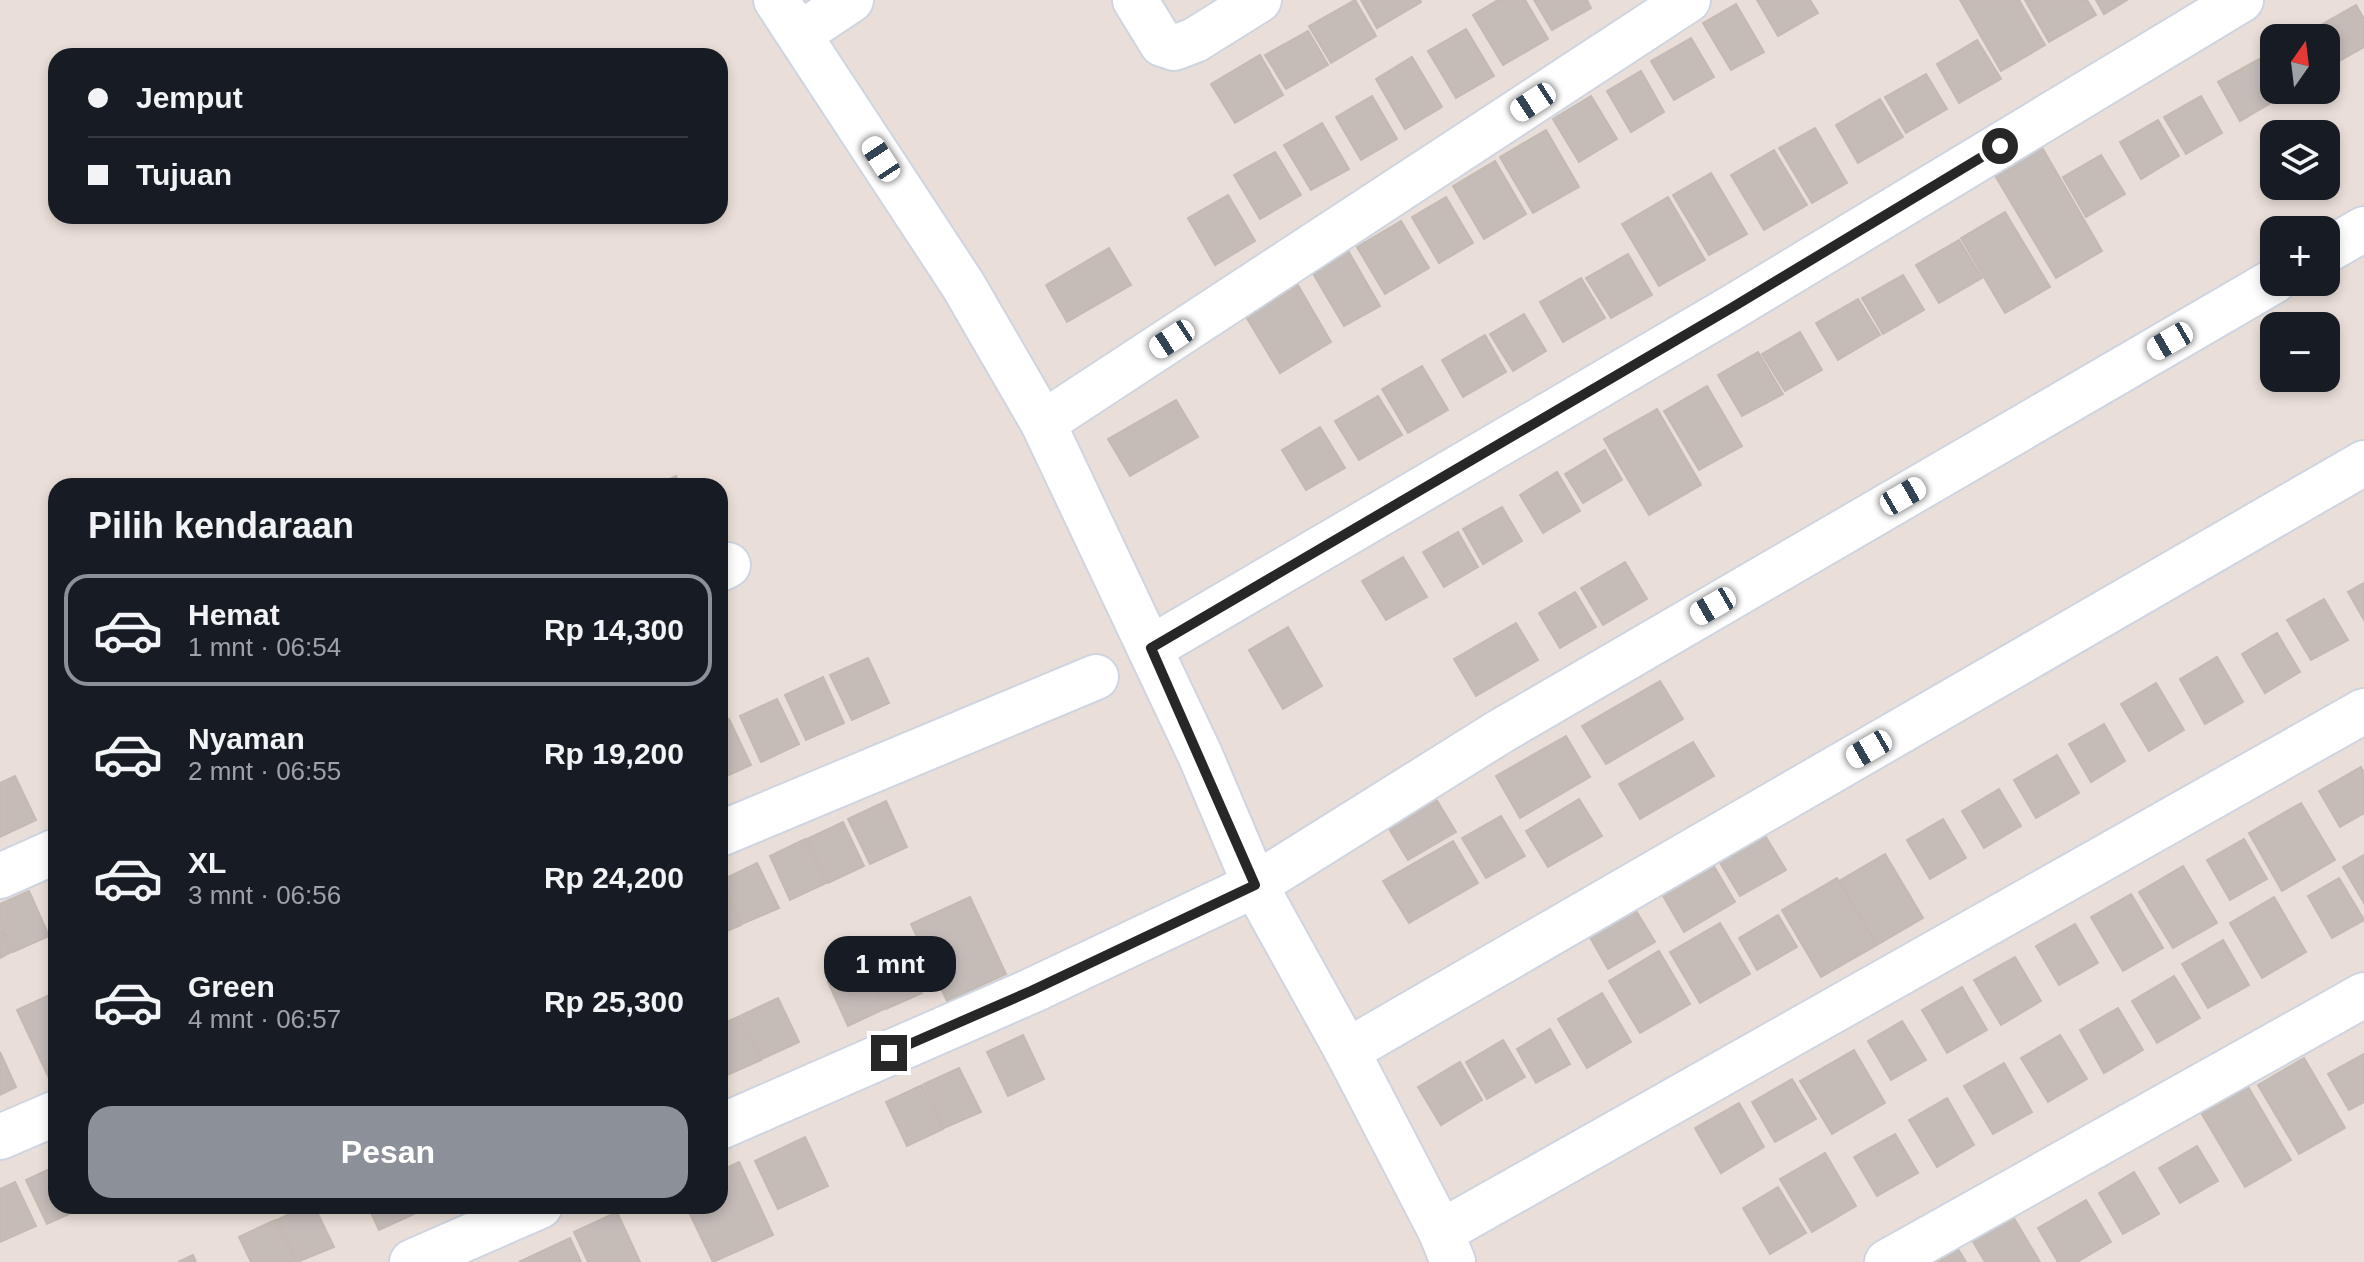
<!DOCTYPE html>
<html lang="id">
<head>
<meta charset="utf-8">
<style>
  :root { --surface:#171b24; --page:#242831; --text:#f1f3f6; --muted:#9ea1a6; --line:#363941; --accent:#8c9099 }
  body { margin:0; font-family:Arial,sans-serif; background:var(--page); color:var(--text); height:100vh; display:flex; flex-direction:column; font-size:30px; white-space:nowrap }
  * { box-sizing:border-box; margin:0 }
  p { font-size:26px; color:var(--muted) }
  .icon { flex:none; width:44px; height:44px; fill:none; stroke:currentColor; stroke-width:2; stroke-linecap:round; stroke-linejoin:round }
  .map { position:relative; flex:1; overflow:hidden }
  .sheet { position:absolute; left:48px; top:478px; width:680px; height:736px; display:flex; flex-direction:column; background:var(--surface); border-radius:24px; box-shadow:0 4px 12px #0003 }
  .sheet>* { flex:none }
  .hud { position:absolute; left:48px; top:48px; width:680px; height:176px; border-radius:24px; box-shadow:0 4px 12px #0003; display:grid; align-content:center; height:176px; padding:0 40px; background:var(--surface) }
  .needle { width:52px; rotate:14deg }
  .controls { position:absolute; left:2260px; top:24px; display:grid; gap:16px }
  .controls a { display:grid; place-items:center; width:80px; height:80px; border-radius:16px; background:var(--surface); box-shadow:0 4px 12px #0003; font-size:40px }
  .end { position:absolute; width:36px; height:36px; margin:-18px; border:10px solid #272727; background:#fff; box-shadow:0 0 0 4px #fff }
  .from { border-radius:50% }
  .bubble { position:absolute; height:56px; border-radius:24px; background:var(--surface); box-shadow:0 4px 12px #0003; font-size:26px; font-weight:700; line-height:56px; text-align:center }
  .car { position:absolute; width:24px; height:48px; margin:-24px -12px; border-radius:10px; box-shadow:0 0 6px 2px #0007; background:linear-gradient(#fff 24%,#345 0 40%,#fff 0 76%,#345 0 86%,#fff 0) }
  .hud b { display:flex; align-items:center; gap:28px; height:76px; font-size:30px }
  .hud b+b { border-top:2px solid var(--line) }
  .hud i { width:20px; height:20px; background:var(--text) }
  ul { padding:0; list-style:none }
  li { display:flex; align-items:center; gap:24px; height:112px; margin:0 16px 12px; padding:0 24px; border:4px solid transparent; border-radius:24px }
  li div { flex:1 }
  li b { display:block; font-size:30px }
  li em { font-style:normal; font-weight:700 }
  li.current { border-color:var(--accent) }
  li>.icon { width:72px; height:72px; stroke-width:1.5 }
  h2 { padding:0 40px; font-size:36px; line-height:96px }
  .button { display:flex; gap:16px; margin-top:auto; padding:16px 40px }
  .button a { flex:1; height:92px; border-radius:24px; background:var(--accent); color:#fff; font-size:32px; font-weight:700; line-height:92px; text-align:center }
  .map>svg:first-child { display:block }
</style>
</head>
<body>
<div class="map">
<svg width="2364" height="1262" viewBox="0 0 2364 1262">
  <rect width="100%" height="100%" fill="#eadfd8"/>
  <g fill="#c5bcb8" stroke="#c4bab3" stroke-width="2">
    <path d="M1355 0 1376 36 1331 63 1309 26Z"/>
    <path d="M1361 0H1420L1421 2 1377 28Z"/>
    <path d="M1498 0H1525L1548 39 1503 65 1473 15Z"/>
    <path d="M1534 0H1587L1591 8 1552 30Z"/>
    <path d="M1757 0H1810L1818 13 1778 36Z"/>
    <path d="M1960 0H2019L2045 45 2001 71Z"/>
    <path d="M2025 0H2087L2096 15 2049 42Z"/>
    <path d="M2096 0H2127L2104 14Z"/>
    <path d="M1736 4 1764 52 1731 70 1703 23Z"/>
    <path d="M2356 5 2364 19V47L2334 64 2326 51V38H2319L2314 29Z"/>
    <path d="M1466 29 1494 76 1456 98 1428 51Z"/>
    <path d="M1308 31 1328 65 1286 89 1265 55Z"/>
    <path d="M1691 38 1714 77 1674 100 1651 61Z"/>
    <path d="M1977 40 2001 79 1959 103 1937 64Z"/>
    <path d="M2274 53V75L2264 59Z"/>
    <path d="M1260 55 1283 95 1235 123 1211 84Z"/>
    <path d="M1412 57 1442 107 1405 129 1376 79Z"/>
    <path d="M2259 59 2274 85V90H2277L2281 97 2240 121 2218 82Z"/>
    <path d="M1641 71 1664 112 1631 132 1607 91Z"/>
    <path d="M1926 74 1947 109 1906 133 1885 97Z"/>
    <path d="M1372 96 1397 139 1361 160 1336 117Z"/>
    <path d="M1591 96 1617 139 1579 162 1553 119Z"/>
    <path d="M2201 96 2222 133 2186 154 2164 117Z"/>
    <path d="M1880 99 1903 137 1858 163 1836 125Z"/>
    <path d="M2158 120 2179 156 2141 179 2120 142Z"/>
    <path d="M1322 123 1349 169 1311 190 1284 145Z"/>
    <path d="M1815 128 1847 183 1812 203 1779 148Z"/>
    <path d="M1546 130 1579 187 1533 213 1500 157Z"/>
    <path d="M2040 144 2102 251 2056 278 1993 172Z"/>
    <path d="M1774 150 1807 205 1764 230 1731 175Z"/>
    <path d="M1275 152 1301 195 1260 219 1234 175Z"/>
    <path d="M2101 155 2125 194 2086 217 2063 177Z"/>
    <path d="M1495 161 1526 214 1484 239 1453 186Z"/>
    <path d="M1711 173 1747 234 1709 255 1673 195Z"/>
    <path d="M1228 195 1255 241 1215 265 1188 218Z"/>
    <path d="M1446 197 1473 243 1439 263 1412 217Z"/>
    <path d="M1668 197 1705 260 1659 286 1622 224Z"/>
    <path d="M2005 212 2050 287 2005 313 1961 238Z"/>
    <path d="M1401 221 1429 268 1385 294 1357 247Z"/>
    <path d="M1959 240 1982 278 1939 303 1916 265Z"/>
    <path d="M1109 248 1131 285 1067 322 1046 285Z"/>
    <path d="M1347 249 1380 306 1344 326 1311 270Z"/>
    <path d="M1628 254 1652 295 1611 318 1586 278Z"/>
    <path d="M1292 275 1331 342 1280 373 1239 305Z"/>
    <path d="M1903 275 1924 310 1883 334 1862 298Z"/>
    <path d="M1581 278 1605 318 1563 342 1540 302Z"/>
    <path d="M1858 299 1880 335 1838 360 1816 323Z"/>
    <path d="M1524 314 1546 351 1513 371 1490 334Z"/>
    <path d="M1800 332 1822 370 1785 391 1762 354Z"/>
    <path d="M1485 335 1506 372 1463 397 1442 360Z"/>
    <path d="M1758 352 1783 394 1742 416 1718 375Z"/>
    <path d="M1422 366 1448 410 1408 433 1382 389Z"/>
    <path d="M1707 386 1742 446 1699 470 1664 411Z"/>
    <path d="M1378 396 1402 435 1359 460 1335 421Z"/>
    <path d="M1176 400 1198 437 1130 476 1108 439Z"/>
    <path d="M1657 409 1701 485 1649 515 1604 439Z"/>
    <path d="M1320 427 1345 468 1306 490 1282 450Z"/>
    <path d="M1605 450 1622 480 1583 503 1565 474Z"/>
    <path d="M1557 472 1580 511 1543 533 1520 495Z"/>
    <path d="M676 476 681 486H654Z"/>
    <path d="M1502 507 1522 541 1483 564 1463 529Z"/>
    <path d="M1458 532 1478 567 1444 587 1423 552Z"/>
    <path d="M1403 557 1427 597 1386 620 1362 581Z"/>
    <path d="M1625 562 1647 599 1603 625 1581 588Z"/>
    <path d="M2364 583V620L2348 592Z"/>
    <path d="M1575 592 1596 627 1560 648 1539 613Z"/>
    <path d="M2324 599 2348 640 2311 660 2287 620Z"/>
    <path d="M1516 623 1538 660 1476 696 1454 659Z"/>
    <path d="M1288 627 1322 686 1283 709 1249 650Z"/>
    <path d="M2277 633 2300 672 2265 693 2242 654Z"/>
    <path d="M2217 657 2243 702 2205 724 2180 679Z"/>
    <path d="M868 658 889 703 852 720 830 675Z"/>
    <path d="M823 677 844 723 806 740 785 695Z"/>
    <path d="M1660 681 1683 719 1606 764 1582 726Z"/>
    <path d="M2156 683 2184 730 2149 751 2121 704Z"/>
    <path d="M777 699 799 744 761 762 740 716Z"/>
    <path d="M729 719 751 765 720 779V723Z"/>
    <path d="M2104 724 2125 761 2091 782 2069 744Z"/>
    <path d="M1566 736 1590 777 1520 818 1496 776Z"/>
    <path d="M1693 742 1714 776 1640 819 1619 784Z"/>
    <path d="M2057 755 2079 793 2036 818 2014 780Z"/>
    <path d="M2361 767 2364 773V813L2340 827 2319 791Z"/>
    <path d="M15 776 36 820 0 837V783Z"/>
    <path d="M1999 789 2021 826 1984 848 1962 811Z"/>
    <path d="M1436 799 1456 832 1408 860 1388 827Z"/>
    <path d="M1579 799 1602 836 1548 867 1526 831Z"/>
    <path d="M886 801 907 847 870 864 848 819Z"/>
    <path d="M2301 803 2335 860 2282 891 2249 833Z"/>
    <path d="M1501 816 1525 856 1486 878 1462 838Z"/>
    <path d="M1943 819 1966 858 1930 879 1907 840Z"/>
    <path d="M843 822 864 866 828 883 807 839Z"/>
    <path d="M1761 829 1786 870 1740 896 1716 856Z"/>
    <path d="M805 839 826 883 790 900 770 856Z"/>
    <path d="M2244 839 2267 879 2230 900 2207 860Z"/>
    <path d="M1453 841 1478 883 1409 923 1383 881Z"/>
    <path d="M1706 853 1735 902 1684 932 1655 882Z"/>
    <path d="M1885 854 1923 918 1877 945 1839 881Z"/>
    <path d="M2364 855V903L2343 867Z"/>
    <path d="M757 863 779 908 742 924 722 880Z"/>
    <path d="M2183 866 2217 923 2173 948 2139 892Z"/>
    <path d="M1837 878 1877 945 1821 977 1782 910Z"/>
    <path d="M2339 878 2364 920 2332 938 2308 896Z"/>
    <path d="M720 881 741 925 720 934Z"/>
    <path d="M29 891 49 936 13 952 0 925V904Z"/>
    <path d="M2131 894 2163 948 2123 971 2091 917Z"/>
    <path d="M970 897 1006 974 947 1001 911 924Z"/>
    <path d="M2274 897 2306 952 2262 978 2230 923Z"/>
    <path d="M1630 901 1655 942 1608 969 1584 927Z"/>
    <path d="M1778 915 1797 947 1757 970 1739 938Z"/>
    <path d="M1720 923 1750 974 1700 1003 1670 952Z"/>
    <path d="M2075 924 2098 963 2059 985 2036 946Z"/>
    <path d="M0 929 11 952 0 958Z"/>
    <path d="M2223 940 2249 985 2208 1008 2182 964Z"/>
    <path d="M901 948 922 993 886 1009 865 965Z"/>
    <path d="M1659 951 1690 1004 1640 1033 1609 981Z"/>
    <path d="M2015 957 2041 1001 2001 1025 1974 980Z"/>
    <path d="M864 966 884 1009 848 1026 828 982Z"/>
    <path d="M2174 976 2200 1018 2157 1043 2132 1001Z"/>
    <path d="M1962 987 1987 1030 1947 1053 1922 1010Z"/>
    <path d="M56 992V1072L48 1076 17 1010Z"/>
    <path d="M1602 993 1631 1042 1587 1068 1558 1019Z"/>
    <path d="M778 998 799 1042 762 1059 742 1015Z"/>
    <path d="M2118 1008 2143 1050 2104 1073 2080 1030Z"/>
    <path d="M740 1016 761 1060 725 1076 720 1066V1025Z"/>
    <path d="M1902 1021 1926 1060 1891 1080 1868 1041Z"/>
    <path d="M1550 1029 1570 1064 1536 1083 1517 1049Z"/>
    <path d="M1023 1035 1044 1079 1008 1096 987 1052Z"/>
    <path d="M2060 1035 2087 1079 2048 1102 2021 1058Z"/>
    <path d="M1503 1040 1525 1077 1487 1099 1466 1062Z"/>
    <path d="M1854 1050 1885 1103 1832 1134 1800 1081Z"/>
    <path d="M0 1052 16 1087 0 1095Z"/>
    <path d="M2364 1054V1102L2349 1110 2328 1074Z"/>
    <path d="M2304 1058 2345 1128 2299 1154 2258 1085Z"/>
    <path d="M1460 1062 1482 1100 1441 1125 1418 1087Z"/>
    <path d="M2004 1063 2032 1112 1993 1134 1964 1086Z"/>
    <path d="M959 1068 981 1112 944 1128 924 1084Z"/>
    <path d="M1792 1079 1816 1119 1775 1142 1752 1102Z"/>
    <path d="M922 1085 943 1129 907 1146 886 1102Z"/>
    <path d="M2247 1085 2291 1160 2245 1187 2200 1111Z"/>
    <path d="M1947 1098 1974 1145 1937 1167 1909 1120Z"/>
    <path d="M1739 1103 1764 1147 1721 1173 1695 1128Z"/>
    <path d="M1895 1134 1918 1173 1877 1196 1854 1157Z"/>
    <path d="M805 1137 828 1186 778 1209 755 1161Z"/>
    <path d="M2197 1146 2218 1181 2180 1203 2159 1168Z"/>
    <path d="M1825 1153 1856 1206 1812 1232 1780 1179Z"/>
    <path d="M739 1162 773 1235 713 1262 686 1206H720V1171Z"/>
    <path d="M56 1166V1206L84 1207 47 1224 26 1180Z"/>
    <path d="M2134 1172 2159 1214 2123 1234 2099 1193Z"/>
    <path d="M15 1182 36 1226 0 1242V1189Z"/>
    <path d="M1778 1187 1806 1233 1770 1254 1743 1208Z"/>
    <path d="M2086 1200 2111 1242 2077 1262H2058L2038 1228Z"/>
    <path d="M306 1206H314L334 1247 297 1262 277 1220Z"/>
    <path d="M368 1206H412L416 1213 379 1230Z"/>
    <path d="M414 1206H432L417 1213Z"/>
    <path d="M617 1212 640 1262H588L574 1232Z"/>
    <path d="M2012 1215 2040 1262H1985L1971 1238Z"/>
    <path d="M275 1220 295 1262H251L239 1237Z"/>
    <path d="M570 1238 581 1262H519Z"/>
    <path d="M1956 1246 1966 1262H1929Z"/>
    <path d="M193 1255 196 1262H178Z"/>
  </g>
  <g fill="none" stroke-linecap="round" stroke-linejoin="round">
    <g stroke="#ced5e0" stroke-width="48">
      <g id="minor">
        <path d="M776 0 963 285 1043 423 1201 757 1255 885 1347 1051 1441 1232 1453 1262"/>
        <path d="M1135 0 1162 44 1174 48 1195 40 1259 0"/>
        <path d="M800 34 851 0"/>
        <path d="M2326 251 2364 229"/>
        <path d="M1043 423 1688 0"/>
        <path d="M720 569 728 565"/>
        <path d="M1151 648 1733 307 2241 0"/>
        <path d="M720 834 1096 677"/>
        <path d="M0 876 56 851"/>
        <path d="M1347 1051 2364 463"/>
        <path d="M720 1127 1031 991 1255 885 1501 731 2274 281"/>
        <path d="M0 1137 56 1113"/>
        <path d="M1441 1232 2364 711"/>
        <path d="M412 1262 540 1206"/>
        <path d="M1887 1262 2364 995"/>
      </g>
    </g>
    <use href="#minor" stroke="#fff" stroke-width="44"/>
  </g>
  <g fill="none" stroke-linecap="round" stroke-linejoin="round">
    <path stroke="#272727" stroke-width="10" d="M889 1053 1031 991 1255 885 1151 648 1733 307 2000 146"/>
  </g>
</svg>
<div class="controls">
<a><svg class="needle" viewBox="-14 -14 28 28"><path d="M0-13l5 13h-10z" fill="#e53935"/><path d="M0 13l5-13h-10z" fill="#9ea1a6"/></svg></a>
<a><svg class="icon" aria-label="layers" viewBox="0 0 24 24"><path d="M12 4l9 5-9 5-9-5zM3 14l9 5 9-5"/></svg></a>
<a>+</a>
<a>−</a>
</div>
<i class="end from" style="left:2000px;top:146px"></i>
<i class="end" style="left:889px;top:1053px"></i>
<div class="bubble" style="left:824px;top:936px;width:132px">1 mnt</div>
<i class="car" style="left:1533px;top:102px;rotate:237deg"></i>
<i class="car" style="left:881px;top:159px;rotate:327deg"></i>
<i class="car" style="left:1172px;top:339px;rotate:237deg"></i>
<i class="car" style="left:2170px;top:341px;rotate:240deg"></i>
<i class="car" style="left:1903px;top:496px;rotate:60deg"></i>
<i class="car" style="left:1713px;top:606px;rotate:240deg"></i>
<i class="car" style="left:1869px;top:749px;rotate:240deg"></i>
<div class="hud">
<b><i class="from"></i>Jemput</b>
<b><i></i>Tujuan</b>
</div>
<section class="sheet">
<h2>Pilih kendaraan</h2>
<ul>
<li class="current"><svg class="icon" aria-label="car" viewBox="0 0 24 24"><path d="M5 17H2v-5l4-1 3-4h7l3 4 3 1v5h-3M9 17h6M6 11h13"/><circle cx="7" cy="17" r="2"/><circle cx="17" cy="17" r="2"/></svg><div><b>Hemat</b><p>1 mnt · 06:54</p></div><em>Rp 14,300</em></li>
<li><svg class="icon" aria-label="car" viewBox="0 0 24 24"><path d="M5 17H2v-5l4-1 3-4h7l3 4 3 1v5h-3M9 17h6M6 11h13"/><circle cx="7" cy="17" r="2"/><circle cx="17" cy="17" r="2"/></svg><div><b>Nyaman</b><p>2 mnt · 06:55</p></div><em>Rp 19,200</em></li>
<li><svg class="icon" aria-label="car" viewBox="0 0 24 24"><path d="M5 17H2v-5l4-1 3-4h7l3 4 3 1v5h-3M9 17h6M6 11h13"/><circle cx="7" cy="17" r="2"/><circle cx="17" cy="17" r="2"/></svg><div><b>XL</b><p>3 mnt · 06:56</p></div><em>Rp 24,200</em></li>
<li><svg class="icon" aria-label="car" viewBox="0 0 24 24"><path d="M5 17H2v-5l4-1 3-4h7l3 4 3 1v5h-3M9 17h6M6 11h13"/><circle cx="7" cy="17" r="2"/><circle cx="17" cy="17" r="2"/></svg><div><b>Green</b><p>4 mnt · 06:57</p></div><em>Rp 25,300</em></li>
</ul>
<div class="button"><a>Pesan</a></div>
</section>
</div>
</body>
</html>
